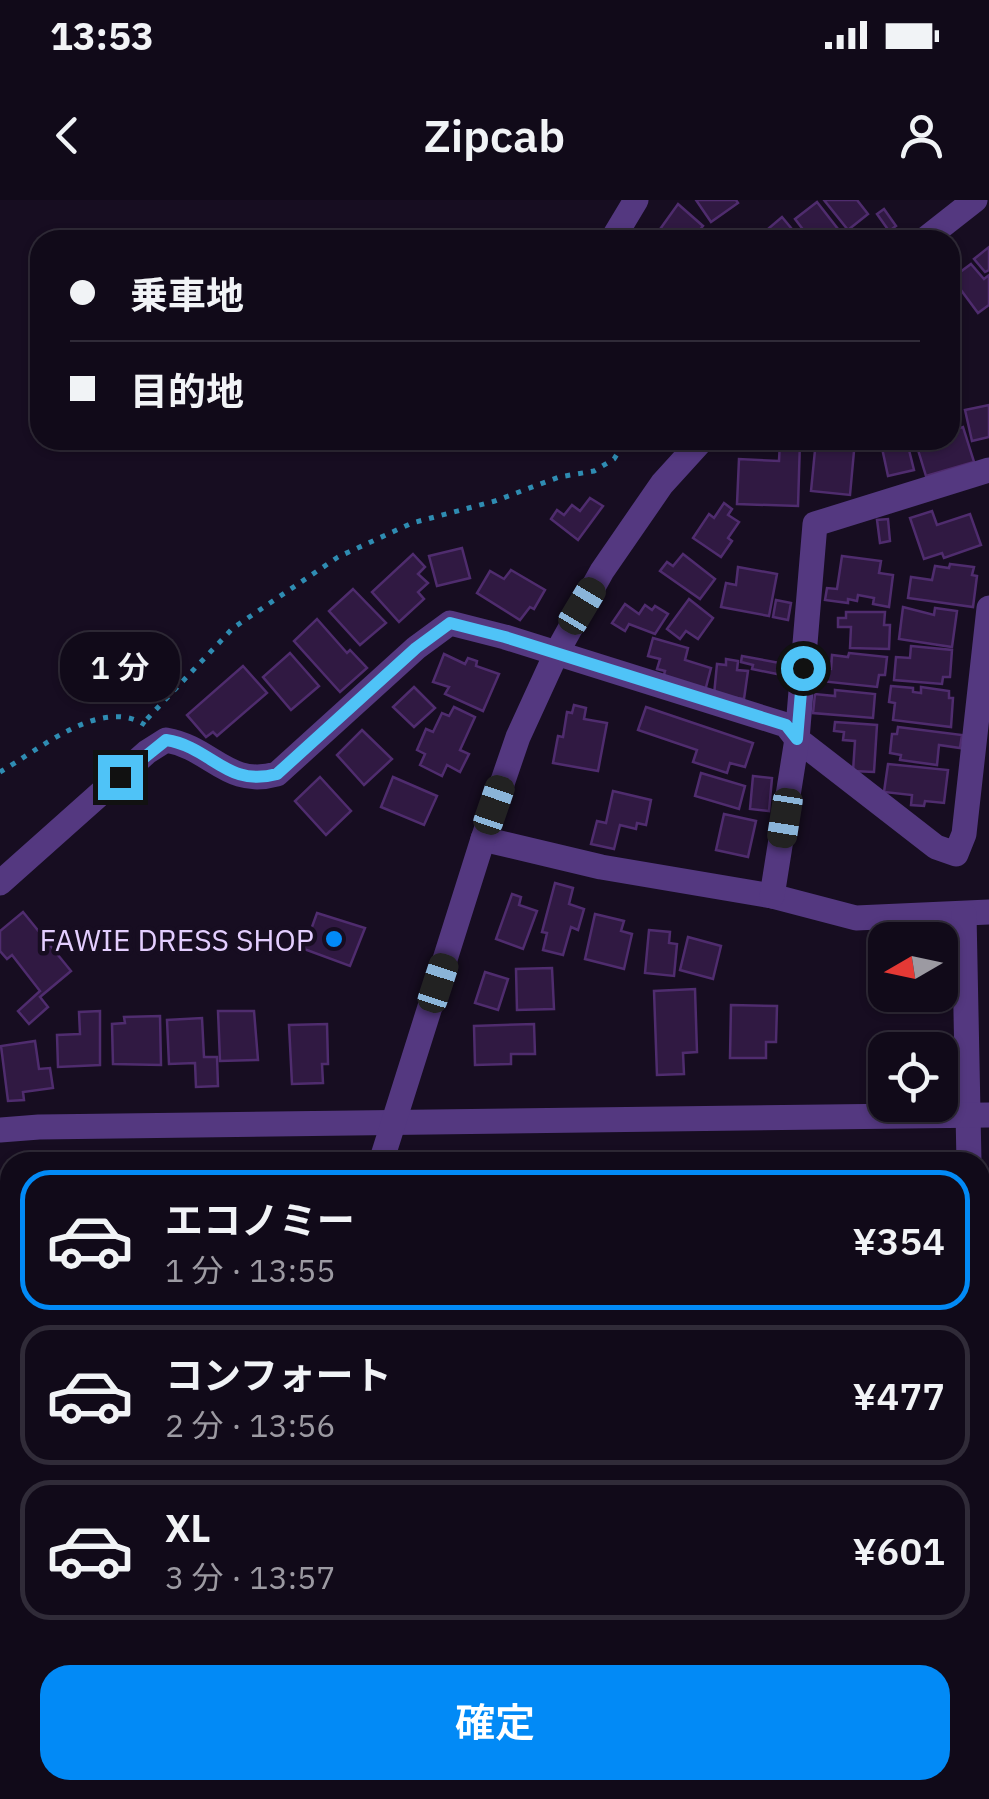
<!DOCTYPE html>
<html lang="ja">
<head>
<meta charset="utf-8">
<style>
  :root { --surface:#110a19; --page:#1e1826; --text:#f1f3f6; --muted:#9c9aa2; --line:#302b38; --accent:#028af6 }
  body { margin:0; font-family:"IBM Plex Sans","Noto Sans JP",sans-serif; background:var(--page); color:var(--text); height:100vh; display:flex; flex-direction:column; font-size:38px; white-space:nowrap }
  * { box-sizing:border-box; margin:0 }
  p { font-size:32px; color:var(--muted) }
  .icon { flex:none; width:55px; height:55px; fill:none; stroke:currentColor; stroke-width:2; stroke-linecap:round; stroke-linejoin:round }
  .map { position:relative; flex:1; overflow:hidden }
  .panel { position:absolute; left:0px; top:952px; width:990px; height:648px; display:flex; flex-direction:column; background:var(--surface); border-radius:30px 30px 0 0; box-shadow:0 2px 8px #0004,0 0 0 2px var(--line) }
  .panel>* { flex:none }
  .guide { position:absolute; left:30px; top:30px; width:930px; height:220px; border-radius:30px; box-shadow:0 2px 8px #0004,0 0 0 2px var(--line); display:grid; align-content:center; height:220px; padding:0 40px; background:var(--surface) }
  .needle { width:65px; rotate:261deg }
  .controls { position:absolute; left:868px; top:722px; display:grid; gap:20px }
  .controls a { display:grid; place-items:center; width:90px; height:90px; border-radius:20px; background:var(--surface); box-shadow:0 2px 8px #0004,0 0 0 2px var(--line); font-size:50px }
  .end { position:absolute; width:45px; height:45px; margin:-22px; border:12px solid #4fc3f7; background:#111; box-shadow:0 0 0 5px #111 }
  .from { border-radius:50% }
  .bubble { position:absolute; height:70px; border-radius:30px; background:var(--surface); box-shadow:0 2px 8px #0004,0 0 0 2px var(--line); font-size:32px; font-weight:600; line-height:70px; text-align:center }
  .car { position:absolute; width:30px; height:60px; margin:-30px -15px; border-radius:12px; box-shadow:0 0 8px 2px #0007; background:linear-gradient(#222 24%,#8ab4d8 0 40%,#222 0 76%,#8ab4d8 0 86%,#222 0) }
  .guide b { display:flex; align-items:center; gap:35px; height:95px; font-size:38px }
  .guide b+b { border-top:2px solid var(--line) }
  .guide i { width:25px; height:25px; background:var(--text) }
  ul { padding:18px 0 0; list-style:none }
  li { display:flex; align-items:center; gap:30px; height:140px; margin:0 20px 15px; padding:0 20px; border:5px solid var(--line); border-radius:30px }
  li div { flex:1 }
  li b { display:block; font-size:38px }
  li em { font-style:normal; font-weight:600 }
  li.current { border-color:var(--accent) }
  li>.icon { width:90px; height:90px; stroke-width:1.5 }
  .action { display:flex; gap:20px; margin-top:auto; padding:20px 40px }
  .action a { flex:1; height:115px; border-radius:30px; background:var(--accent); color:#fff; font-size:40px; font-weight:600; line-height:115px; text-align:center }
  .status { display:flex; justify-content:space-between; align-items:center; height:70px; padding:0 50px; background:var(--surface); direction:ltr }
  .status svg { height:28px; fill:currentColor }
  header { display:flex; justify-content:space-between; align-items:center; height:130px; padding:0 40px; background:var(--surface); font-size:45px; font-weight:600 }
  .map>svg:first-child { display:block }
</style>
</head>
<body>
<div class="status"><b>13:53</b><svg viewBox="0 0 49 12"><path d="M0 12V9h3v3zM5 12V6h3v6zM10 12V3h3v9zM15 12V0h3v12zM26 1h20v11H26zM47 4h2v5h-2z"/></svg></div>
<header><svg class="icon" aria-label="back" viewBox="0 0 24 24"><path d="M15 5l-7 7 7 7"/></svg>Zipcab<svg class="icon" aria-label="person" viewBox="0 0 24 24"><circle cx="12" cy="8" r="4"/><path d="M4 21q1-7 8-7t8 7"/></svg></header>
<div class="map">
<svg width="989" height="1599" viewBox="0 0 989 1599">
  <rect width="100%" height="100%" fill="#170d21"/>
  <g fill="#301942" stroke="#4f2c6e" stroke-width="2.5">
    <path d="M696 0H736L738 3 711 22Z"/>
    <path d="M824 0H857L868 14 848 30Z"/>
    <path d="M817 2 845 38 842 40H811L795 19Z"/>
    <path d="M678 4 703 26 698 32 709 40H669L658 32Z"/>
    <path d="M884 9 896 26 889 31 877 14Z"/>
    <path d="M782 17 801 40H765L761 35Z"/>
    <path d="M989 47V70L985 72 974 59Z"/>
    <path d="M971 64 984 79 989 75V105L978 113 952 78Z"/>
    <path d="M989 205V237L972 241 965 210Z"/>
    <path d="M950 219 953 230 963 227 974 262 926 276 915 240H950Z"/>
    <path d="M780 240 800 241 798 306 737 304 739 259 779 261Z"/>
    <path d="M816 240H855L850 295 811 291Z"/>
    <path d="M907 242 914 270 888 276 882 248Z"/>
    <path d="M590 298 603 306 578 340 551 319 557 310 564 315 572 305 580 311Z"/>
    <path d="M724 303 732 309 728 315 739 322 728 338 732 341 721 357 693 338 709 314 714 318Z"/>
    <path d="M932 311 937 325 970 314 981 345 944 358 942 353 924 359 910 318Z"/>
    <path d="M888 319 890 341 880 343 877 320Z"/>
    <path d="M462 348 470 378 437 386 429 356Z"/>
    <path d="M413 354 425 367 418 374 428 383 418 392 424 399 399 422 372 392Z"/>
    <path d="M683 354 715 379 700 399 660 371 667 362 673 366Z"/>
    <path d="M842 356 881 361 879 373 893 375 889 407 873 404 874 398 858 395 857 401 848 399V403L825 400 827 388 837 389Z"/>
    <path d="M950 364 974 367 972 375 977 376 973 407 908 398 911 377 932 380 935 366 949 368Z"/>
    <path d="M738 367 777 374 769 416 721 407 726 383 736 385Z"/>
    <path d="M511 370 545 390 534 409 530 407 520 420 477 393 490 371 504 379Z"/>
    <path d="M353 389 386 423 360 445 329 411Z"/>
    <path d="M689 399 713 418 698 439 686 431 680 439 667 429Z"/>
    <path d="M776 400 791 403 788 420 773 417Z"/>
    <path d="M625 404 639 414 645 405 652 410 655 406 668 414 655 434 629 424 625 431 612 423Z"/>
    <path d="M903 407 934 415 935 408 957 411 952 447 899 439Z"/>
    <path d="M846 412H885L884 425H890L889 449 850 448 851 427H838V418H846Z"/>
    <path d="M317 419 347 453 350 450 367 468 340 492 294 441Z"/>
    <path d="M653 438 688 448 685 460 711 468 705 491 663 479 665 471 657 469 660 459 648 456Z"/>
    <path d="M911 446 952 450 950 477H943L942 484 894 480 896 457 910 458Z"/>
    <path d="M290 453 319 486 291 510 263 477Z"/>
    <path d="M849 453 887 457 885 475H879L877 487 820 481 821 468 831 469 832 455 848 457Z"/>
    <path d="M444 454 465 464 468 458 477 461 476 466 499 474 483 511 445 494 449 487 433 482Z"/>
    <path d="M742 456 785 464 782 475 752 469 753 465 741 462Z"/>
    <path d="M726 459 738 461 737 470 748 471 744 499 714 495 717 464 726 465Z"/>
    <path d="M243 466 267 493 217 536 213 532 206 537 187 515Z"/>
    <path d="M891 486 913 488V492L921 493V487L949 491V498H953L951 527 893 520 895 503 889 502Z"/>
    <path d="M414 487 435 508 414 527 393 507Z"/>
    <path d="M835 490 875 494 873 518 813 513 815 494 835 496Z"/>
    <path d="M574 505 586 508 584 519 607 523 598 571 553 563 558 536 563 537 567 512 572 513Z"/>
    <path d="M454 507 475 517 460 550 469 554 460 572 447 565 442 576 420 565 425 554 417 550 426 529 433 532 442 513 449 516Z"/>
    <path d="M646 507 753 543 745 567 730 563 727 573 693 562 697 550 638 530Z"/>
    <path d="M835 522 877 525 874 572 853 571 855 541 843 540 844 532 834 531Z"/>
    <path d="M898 527 962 535 960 548 939 545 937 565 900 560 901 555 890 553 892 534H897Z"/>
    <path d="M362 530 392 559 364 585 337 555Z"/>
    <path d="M888 564 948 570 944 603 925 601 924 606 911 605 912 595 884 592Z"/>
    <path d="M701 573 745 586 739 609 695 596Z"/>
    <path d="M753 576 772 578 769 611 750 609Z"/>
    <path d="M320 577 351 611 326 635 295 601Z"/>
    <path d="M393 577 437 596 424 625 381 607Z"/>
    <path d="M613 591 651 600 646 625 637 623 636 629 620 625 614 649 591 644 597 621 606 623Z"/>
    <path d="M724 614 756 621 748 657 716 650Z"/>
    <path d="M555 683 573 688 569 704 584 709 578 730 571 727 563 755 543 750 547 733 542 732Z"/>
    <path d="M512 694 521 697 519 705 537 711 523 749 496 739Z"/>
    <path d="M23 712 71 771 40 797 48 807 29 824 18 811 40 791 12 755 7 759 0 751V731Z"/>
    <path d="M317 713 365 728 350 766 304 749Z"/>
    <path d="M595 714 624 721 621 731 632 734 624 769 585 759Z"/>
    <path d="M649 730 670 732 669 743 677 744 674 776 645 773Z"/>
    <path d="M688 737 721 746 713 779 680 770Z"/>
    <path d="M552 768 554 809 517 810 516 769Z"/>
    <path d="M485 772 508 779 498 810 475 803Z"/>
    <path d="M695 789 697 852 683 853 684 874 657 875 654 791Z"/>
    <path d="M731 805 777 806 776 842H766V858H730Z"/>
    <path d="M100 811V865L58 867 57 835 80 834 79 812Z"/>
    <path d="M218 811H254L258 860 220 861Z"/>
    <path d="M160 816 161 865 113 864 112 824 125 823 124 817Z"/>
    <path d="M202 818 204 857H217L218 886 196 887 195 863 169 864 167 820Z"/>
    <path d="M327 824 328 864H322L323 883 292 884 289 825Z"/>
    <path d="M534 824 535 854H511V864L475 865 474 826Z"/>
    <path d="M35 841 39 869 50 868 53 888 23 892 24 900 8 901 1 846Z"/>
    <path d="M10 996V1045L0 1046V997Z"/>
    <path d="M6 1151 10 1152V1190L7 1185 0 1183Z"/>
    <path d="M0 1443 10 1454V1473L1 1481Z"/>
    <path d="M5 1495 10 1504V1564L0 1570V1497Z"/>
    <path d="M78 1590H113L118 1593 116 1599H86L76 1596Z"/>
    <path d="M436 1590H448L457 1599H427Z"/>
    <path d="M750 1590H795L798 1599H753Z"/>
  </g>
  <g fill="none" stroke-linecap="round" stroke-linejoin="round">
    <g stroke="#2f8cb2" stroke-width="5" stroke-dasharray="5 8" stroke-linecap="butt">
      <path d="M147 519 233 428 338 357 412 323 495 301 559 277 594 271 614 259 626 240"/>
      <path d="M0 572C39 550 101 496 145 525"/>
    </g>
    <g stroke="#543880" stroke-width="25">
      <path d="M612 40 636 0"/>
      <path d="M924 40 975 0"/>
      <path d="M483 639 601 667 772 696 856 718 989 712"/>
      <path d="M0 683 147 552 166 540C212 548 227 588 277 574L416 448 450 423 505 437 786 525 797 539 936 647 956 654 964 634 989 408"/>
      <path d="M772 696 797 539 815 324 989 270"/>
      <path d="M964 714 969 962"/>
      <path d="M0 930 39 927 989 915"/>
      <path d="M381 962 483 639 518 537 556 454 602 371 662 284 702 240"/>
      <path d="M0 1195 10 1199"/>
      <path d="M980 1203 989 1202"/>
      <path d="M0 1253 10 1240"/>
      <path d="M980 1445 989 1476"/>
      <path d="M0 1587 10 1582"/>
      <path d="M258 1590 263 1599"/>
      <path d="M640 1590 650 1599"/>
      <path d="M183 1599 186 1590"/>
    </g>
  </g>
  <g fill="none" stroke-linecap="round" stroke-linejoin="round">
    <path stroke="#4fc3f7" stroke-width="12" d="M120 577 166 540C212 547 226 588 277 574L416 448 450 423 505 437 786 525 797 539 803 468"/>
  </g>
  <circle fill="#028af6" stroke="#170d21" stroke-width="4" cx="334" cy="739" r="10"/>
  <g text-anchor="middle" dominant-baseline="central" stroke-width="9" stroke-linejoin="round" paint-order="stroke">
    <g font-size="30" fill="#e4ceff" stroke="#170d21" text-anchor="end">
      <text x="314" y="739">FAWIE DRESS SHOP</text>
    </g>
  </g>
</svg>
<div class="controls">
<a><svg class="needle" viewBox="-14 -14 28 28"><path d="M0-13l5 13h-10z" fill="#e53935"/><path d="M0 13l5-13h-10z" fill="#9c9aa2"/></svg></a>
<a><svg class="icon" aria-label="locate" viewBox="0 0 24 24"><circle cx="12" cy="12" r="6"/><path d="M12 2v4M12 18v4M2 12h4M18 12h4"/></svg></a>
</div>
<i class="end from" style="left:803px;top:468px"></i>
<i class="end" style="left:120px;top:577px"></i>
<div class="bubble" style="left:60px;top:432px;width:120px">1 分</div>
<i class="car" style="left:582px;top:406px;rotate:31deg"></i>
<i class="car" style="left:494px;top:605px;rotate:19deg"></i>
<i class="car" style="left:785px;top:618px;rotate:189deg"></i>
<i class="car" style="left:438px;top:783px;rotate:18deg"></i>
<div class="guide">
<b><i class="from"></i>乗車地</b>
<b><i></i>目的地</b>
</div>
<section class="panel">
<ul>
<li class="current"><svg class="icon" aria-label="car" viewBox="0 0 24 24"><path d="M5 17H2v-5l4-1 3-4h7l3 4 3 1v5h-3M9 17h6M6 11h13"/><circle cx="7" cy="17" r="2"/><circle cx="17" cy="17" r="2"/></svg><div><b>エコノミー</b><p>1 分 · 13:55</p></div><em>¥354</em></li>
<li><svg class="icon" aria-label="car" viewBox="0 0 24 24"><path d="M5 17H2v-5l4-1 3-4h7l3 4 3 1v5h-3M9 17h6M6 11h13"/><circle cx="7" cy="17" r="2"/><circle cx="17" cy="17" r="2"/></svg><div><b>コンフォート</b><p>2 分 · 13:56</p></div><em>¥477</em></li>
<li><svg class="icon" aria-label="car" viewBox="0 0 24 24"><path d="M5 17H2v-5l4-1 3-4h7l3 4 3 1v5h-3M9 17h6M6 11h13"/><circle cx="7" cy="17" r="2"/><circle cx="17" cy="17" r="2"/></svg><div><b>XL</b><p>3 分 · 13:57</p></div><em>¥601</em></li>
</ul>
<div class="action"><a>確定</a></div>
</section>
</div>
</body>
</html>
